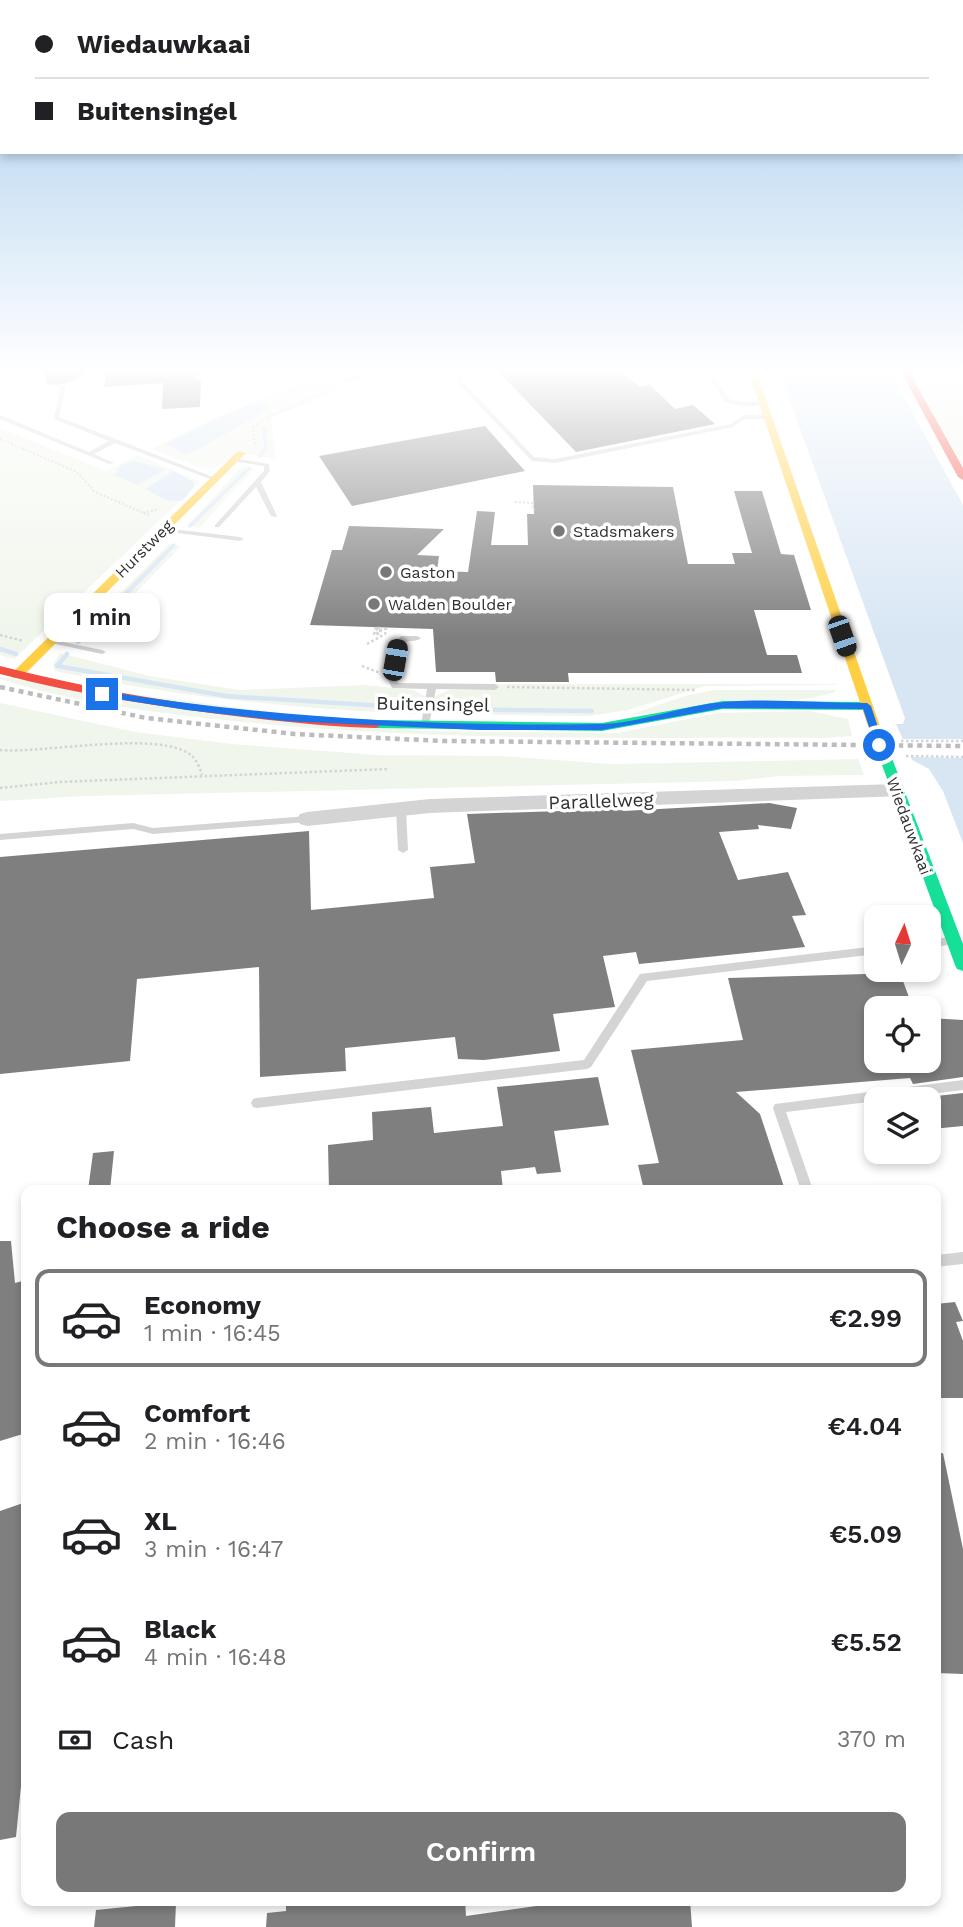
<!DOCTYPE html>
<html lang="en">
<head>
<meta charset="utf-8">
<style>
  :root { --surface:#fff; --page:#f2f2f2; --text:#202124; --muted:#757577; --line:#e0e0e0; --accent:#787878 }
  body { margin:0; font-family:"Work Sans",sans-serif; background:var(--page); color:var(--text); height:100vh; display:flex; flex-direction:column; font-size:26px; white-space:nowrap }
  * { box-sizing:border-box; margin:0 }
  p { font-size:23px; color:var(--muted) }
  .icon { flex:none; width:38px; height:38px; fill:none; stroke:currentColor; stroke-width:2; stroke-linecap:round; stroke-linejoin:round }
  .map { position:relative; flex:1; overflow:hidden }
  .details { position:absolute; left:21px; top:1185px; width:920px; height:721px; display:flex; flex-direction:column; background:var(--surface); border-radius:14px; box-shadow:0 4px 10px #0003 }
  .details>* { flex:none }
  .guide { position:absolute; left:0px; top:0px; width:964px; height:154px; box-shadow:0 4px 10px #0003; display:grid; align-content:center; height:154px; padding:0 35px; background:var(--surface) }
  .needle { width:46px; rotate:4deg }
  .buttons { position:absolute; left:864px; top:905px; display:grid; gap:14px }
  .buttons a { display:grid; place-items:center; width:77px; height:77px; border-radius:14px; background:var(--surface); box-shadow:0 4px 10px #0003; font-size:35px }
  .end { position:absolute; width:32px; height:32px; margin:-16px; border:9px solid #1a73e8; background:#fff; box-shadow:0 0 0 4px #fff }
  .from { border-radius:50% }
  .bubble { position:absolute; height:49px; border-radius:14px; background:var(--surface); box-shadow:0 4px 10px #0003; font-size:23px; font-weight:600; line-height:49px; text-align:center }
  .car { position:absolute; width:21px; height:42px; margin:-21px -10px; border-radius:9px; box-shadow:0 0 5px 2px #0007; background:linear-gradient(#222 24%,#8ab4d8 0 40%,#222 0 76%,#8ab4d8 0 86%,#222 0) }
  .guide b { display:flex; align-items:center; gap:24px; height:66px; font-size:26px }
  .guide b+b { border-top:2px solid var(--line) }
  .guide i { width:18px; height:18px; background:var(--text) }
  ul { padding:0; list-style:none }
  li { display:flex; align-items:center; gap:21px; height:98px; margin:0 14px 10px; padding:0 21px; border:4px solid transparent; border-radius:14px }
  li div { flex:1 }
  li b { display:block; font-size:26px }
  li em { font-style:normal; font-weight:600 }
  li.active { border-color:var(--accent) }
  li>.icon { width:63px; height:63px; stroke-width:1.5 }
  h2 { padding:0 35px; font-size:32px; line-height:84px }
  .pay { display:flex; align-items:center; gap:18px; height:77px; padding:0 35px; font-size:26px }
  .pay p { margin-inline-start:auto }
  .button { display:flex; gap:14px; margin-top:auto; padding:14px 35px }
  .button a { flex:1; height:80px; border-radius:14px; background:var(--accent); color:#fff; font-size:28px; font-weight:600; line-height:80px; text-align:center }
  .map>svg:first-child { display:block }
</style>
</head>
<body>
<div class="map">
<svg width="963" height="1927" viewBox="0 0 963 1927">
  <rect width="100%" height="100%" fill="#fff"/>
  <g fill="#f1f6ec">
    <path d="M327 368 352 375 333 379 340 385 338 390 271 418 276 459 246 454 215 467 204 469 151 449 225 413 292 387Z"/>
    <path d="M909 371H963V467Z"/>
    <path d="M0 428 106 471 138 455 200 482 14 659 0 655Z"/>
    <path d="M242 466 254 469 199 528 187 526Z"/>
    <path d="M169 544 181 546 87 643 73 640Z"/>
    <path d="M60 653 149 676 240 690 365 685 413 690 425 696 419 714C296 709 176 697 55 671L53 665Z"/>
    <path d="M0 677 421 731 618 733 717 713 810 711 848 719 852 736 826 738C629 737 430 742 234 721 156 713 75 703 0 679Z"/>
    <path d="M496 684H835V685L705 686 628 710 590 716 433 714 434 697 449 690H496Z"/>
    <path d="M714 690H835L836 692 812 698 629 715 685 696Z"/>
    <path d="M0 703 135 732 232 744 378 755 501 756 611 764 858 759 864 775 779 776 735 781 87 796 0 801Z"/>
  </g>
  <g fill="#d8e6f4">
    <path d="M778 368H888L963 505V843L943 791 929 769 912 760 896 724H903L905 718Z"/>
    <path d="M260 400 269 406V409L195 451 185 454 165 444 222 416Z"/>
    <path d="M134 461 166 469 137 485 114 475 121 465Z"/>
    <path d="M173 471 194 482V487L182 501 166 500 145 489Z"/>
  </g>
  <path fill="#fff" d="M902 739H963V758L909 757Z"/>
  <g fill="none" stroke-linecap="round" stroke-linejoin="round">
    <g stroke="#d8e6f4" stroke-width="3.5">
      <path d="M260 456 266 447 264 428"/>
      <path d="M190 526 249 468"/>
      <path d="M163 556 174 545"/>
    </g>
    <g stroke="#d8e6f4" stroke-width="4.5">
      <path d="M78 642 165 554"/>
      <path d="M0 649 16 654"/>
      <path d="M67 654 57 666 226 696 432 709 592 711"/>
    </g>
  </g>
  <g fill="#7f7f7f">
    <path d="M43 368H92L71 382 57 385 47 384Z"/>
    <path d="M119 368H213L193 378 201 380 200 407 162 409 163 383 104 387 106 372 119 371Z"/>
    <path d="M495 368H618L640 387 650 385 675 409 693 405 715 424 576 452Z"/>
    <path d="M485 426 525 471 352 506 319 456Z"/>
    <path d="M533 485 673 487 688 564H735L732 553H752L734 491H762L781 554 794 555 811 610H754L767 655H797L802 673H568L569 682H496L495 672H436L433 629 310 625 332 550H342L349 526 444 529 417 555 439 556 437 571 468 572 477 511 495 512 491 545H528L527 514H534Z"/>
    <path d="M769 803 797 808 791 829 758 825 759 829 719 832 738 880 788 872 806 915 792 916 805 947 639 964 636 952 603 956 615 1007 553 1014 560 1051 484 1060 458 1059 455 1037 345 1048 346 1071 260 1077 259 967 137 979 130 1061 0 1074V857L309 831 311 910 434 898 430 867 475 863 467 814 622 809 623 811Z"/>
    <path d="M900 973 913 1008H877V1060H929V1018L963 1020V1077L913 1084 910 1078 736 1092 760 1114 785 1190H644L638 1165 659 1163 631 1050 743 1040 728 978Z"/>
    <path d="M598 1077 609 1125 554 1131 561 1172 537 1174 535 1167 501 1171 503 1190H329L328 1145 373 1140 372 1112 431 1107 434 1133 503 1126 497 1087Z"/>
    <path d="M963 1093V1126L932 1129 929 1123V1099L919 1098Z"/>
    <path d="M114 1151 110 1190H88L93 1153Z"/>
    <path d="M0 1241H11L15 1283 26 1280V1433L0 1441Z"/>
    <path d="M955 1302 963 1321 956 1322 963 1341V1398H936V1304Z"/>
    <path d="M943 1453 963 1549V1674L936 1673V1454Z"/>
    <path d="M26 1502V1785L21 1786 16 1837 0 1840V1511Z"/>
    <path d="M286 1900H465L466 1916 579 1900H690L692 1927H266L267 1913 286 1911Z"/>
    <path d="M176 1902 175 1927H94L96 1910Z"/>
  </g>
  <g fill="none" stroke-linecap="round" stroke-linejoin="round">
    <g stroke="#d4d4d4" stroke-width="2" stroke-dasharray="2 2" stroke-linecap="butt">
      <path d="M0 439 77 472 95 492 151 516"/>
      <path d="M255 444 253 428 264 419 335 388"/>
      <path d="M515 502 532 503 534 511"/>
      <path d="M143 513 159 509"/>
    </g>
    <g stroke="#d4d4d4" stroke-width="2.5" stroke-dasharray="2.5 2.5" stroke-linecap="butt">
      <path d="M376 627 374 634H380L381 629"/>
      <path d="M377 628H381L379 633H376Z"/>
      <path d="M0 635 24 641"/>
      <path d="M367 644 385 634 386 629H381"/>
      <path d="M362 666 380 673"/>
      <path d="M507 687 697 690"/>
      <path d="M901 741H963"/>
      <path d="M0 750C41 754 163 729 192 756 197 761 200 768 202 775"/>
      <path d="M906 756 963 757"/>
      <path d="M0 788 59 782 388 769"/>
    </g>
    <g fill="#d4d4d4" fill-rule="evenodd">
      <path d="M469 368H478L463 374V382L534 457 555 459 731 424 744 415H767L770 417 767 419H745L733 427 555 463 532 461 457 382 458 372Z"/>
      <path d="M700 368H706L714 376 729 399 744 402H762L765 404C753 408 737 406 724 401L710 378Z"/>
      <path d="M61 385 66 386 59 417 218 479 213 480 115 443 94 454 114 463 109 464 0 419V415L89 452 109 441 54 419Z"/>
      <path d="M233 458 269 464 270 471 261 482 277 516 276 517 271 516 256 487 219 527H215V525L264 471V466L231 461 230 460Z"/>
      <path d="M164 528 240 537 244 539 240 541 162 531V529Z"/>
      <path d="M401 636H417L421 638C416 643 408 639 402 644L395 678 398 683 495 684 499 687 495 690 436 689 429 725 428 727H422L421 725 427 689 392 688 387 678 394 643Z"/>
      <path d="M48 639 102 650 106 652 102 654 51 643H48Z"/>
      <path d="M401 807 406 810 408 850 403 853 398 850 396 810Z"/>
      <path d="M307 816 312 819 307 822 153 834 133 829 0 840V834L133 823 153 828Z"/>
      <path d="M950 937 954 938 955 941 954 944 929 948V940Z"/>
      <path d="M877 946V954L647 981 591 1067 587 1069 257 1108 253 1107 251 1103 253 1099 257 1098 584 1060 640 974Z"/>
      <path d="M963 1080V1090L890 1099H877V1101L786 1112 813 1190H801L773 1108 775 1104Z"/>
      <path d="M963 1252V1264L936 1267V1255Z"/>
    </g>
    <g fill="#d4d4d4" fill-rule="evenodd">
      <path d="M365 368H382L351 383 347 384 341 380Z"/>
      <path d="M896 784 903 786 906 791 903 796 430 813 307 826 300 824 297 819 300 814 307 812 430 799Z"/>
    </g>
    <g fill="#16e098" fill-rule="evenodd">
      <path d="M723 701 867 702 873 706 867 710 723 709 602 731 376 728 370 724 376 720 602 723Z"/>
      <path d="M876 728 882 732 963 944V971L957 969 955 965 870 732Z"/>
    </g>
    <g fill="#ffcf43" fill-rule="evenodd">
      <path d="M747 368H755L882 732 881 735 876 736 870 732Z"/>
      <path d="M238 451 246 453 21 678H13V672Z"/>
    </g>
    <g fill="#f24e42" fill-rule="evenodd">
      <path d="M899 368H907L963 468V480L958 477Z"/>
      <path d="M0 666C118 696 254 718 376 720L382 724 376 728C331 727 287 722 243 717 161 707 80 695 0 674Z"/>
    </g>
    <path stroke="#bcbcbc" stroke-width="4.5" stroke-dasharray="5 4.5" stroke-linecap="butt" d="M0 687 146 718 294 734 444 741 963 746"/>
  </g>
  <linearGradient id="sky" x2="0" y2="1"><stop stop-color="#a1c8ed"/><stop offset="0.58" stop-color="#fff"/><stop offset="1" stop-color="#fff" stop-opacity="0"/></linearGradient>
  <rect width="963" height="638" fill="url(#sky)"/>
  <path fill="#1a73e8" d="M102 691C266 717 432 727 598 724 640 724 682 705 724 702 770 698 820 703 867 703L871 706 884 745 879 748 875 745 863 709 723 708 602 730H478L285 721 187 710 99 696V692Z"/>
  <g fill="#787878" stroke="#fff" stroke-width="2.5">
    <circle cx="559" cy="531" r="7"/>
    <circle cx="386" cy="572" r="7"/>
    <circle cx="374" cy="604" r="7"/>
  </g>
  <g text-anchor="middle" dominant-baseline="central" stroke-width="7" stroke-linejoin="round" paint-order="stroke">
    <g font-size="16" fill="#303030" stroke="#fff" text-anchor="start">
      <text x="573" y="531">Stadsmakers</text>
      <text x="400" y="572">Gaston</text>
      <text x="388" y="604">Walden Boulder</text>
    </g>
    <g font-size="16" fill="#303030" stroke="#fff">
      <text transform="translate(144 549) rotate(-45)">Hurstweg</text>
      <text transform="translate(909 826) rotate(70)">Wiedauwkaai</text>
    </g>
    <g font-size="19" fill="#303030" stroke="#fff">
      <text transform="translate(433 704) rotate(1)">Buitensingel</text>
      <text transform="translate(601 801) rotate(-2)">Parallelweg</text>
    </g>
  </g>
</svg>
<div class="buttons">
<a><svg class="needle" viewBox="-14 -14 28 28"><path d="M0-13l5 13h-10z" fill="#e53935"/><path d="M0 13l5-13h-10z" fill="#757577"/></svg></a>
<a><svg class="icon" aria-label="locate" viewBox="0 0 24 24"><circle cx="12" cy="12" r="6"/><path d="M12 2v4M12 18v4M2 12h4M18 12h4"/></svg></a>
<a><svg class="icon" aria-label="layers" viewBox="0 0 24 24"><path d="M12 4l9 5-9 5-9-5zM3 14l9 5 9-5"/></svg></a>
</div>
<i class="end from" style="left:879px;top:745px"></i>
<i class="end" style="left:102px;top:694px"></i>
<div class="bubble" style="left:44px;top:593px;width:116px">1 min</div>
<i class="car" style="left:842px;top:636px;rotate:161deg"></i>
<i class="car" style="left:395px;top:660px;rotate:10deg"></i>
<div class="guide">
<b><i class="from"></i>Wiedauwkaai</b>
<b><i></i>Buitensingel</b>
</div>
<section class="details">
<h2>Choose a ride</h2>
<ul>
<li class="active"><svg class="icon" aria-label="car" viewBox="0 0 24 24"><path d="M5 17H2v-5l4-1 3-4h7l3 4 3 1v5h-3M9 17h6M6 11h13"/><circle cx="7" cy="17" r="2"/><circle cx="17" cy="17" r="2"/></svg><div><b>Economy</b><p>1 min · 16:45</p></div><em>€2.99</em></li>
<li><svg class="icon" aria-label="car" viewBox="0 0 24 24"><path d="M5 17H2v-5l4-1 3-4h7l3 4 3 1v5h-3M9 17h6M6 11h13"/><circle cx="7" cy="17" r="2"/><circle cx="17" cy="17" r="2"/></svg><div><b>Comfort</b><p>2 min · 16:46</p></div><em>€4.04</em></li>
<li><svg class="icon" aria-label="car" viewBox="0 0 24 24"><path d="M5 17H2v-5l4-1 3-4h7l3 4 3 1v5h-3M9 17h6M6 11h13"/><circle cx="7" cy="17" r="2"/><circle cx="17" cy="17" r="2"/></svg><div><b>XL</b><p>3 min · 16:47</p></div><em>€5.09</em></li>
<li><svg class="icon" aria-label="car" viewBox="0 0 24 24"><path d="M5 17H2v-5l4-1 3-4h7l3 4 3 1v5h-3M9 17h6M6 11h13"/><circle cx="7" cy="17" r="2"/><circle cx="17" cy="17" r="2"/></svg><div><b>Black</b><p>4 min · 16:48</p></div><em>€5.52</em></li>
</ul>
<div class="pay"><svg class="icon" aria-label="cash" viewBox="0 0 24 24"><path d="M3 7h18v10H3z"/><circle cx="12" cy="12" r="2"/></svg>Cash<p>370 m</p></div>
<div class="button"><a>Confirm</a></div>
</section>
</div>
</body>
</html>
